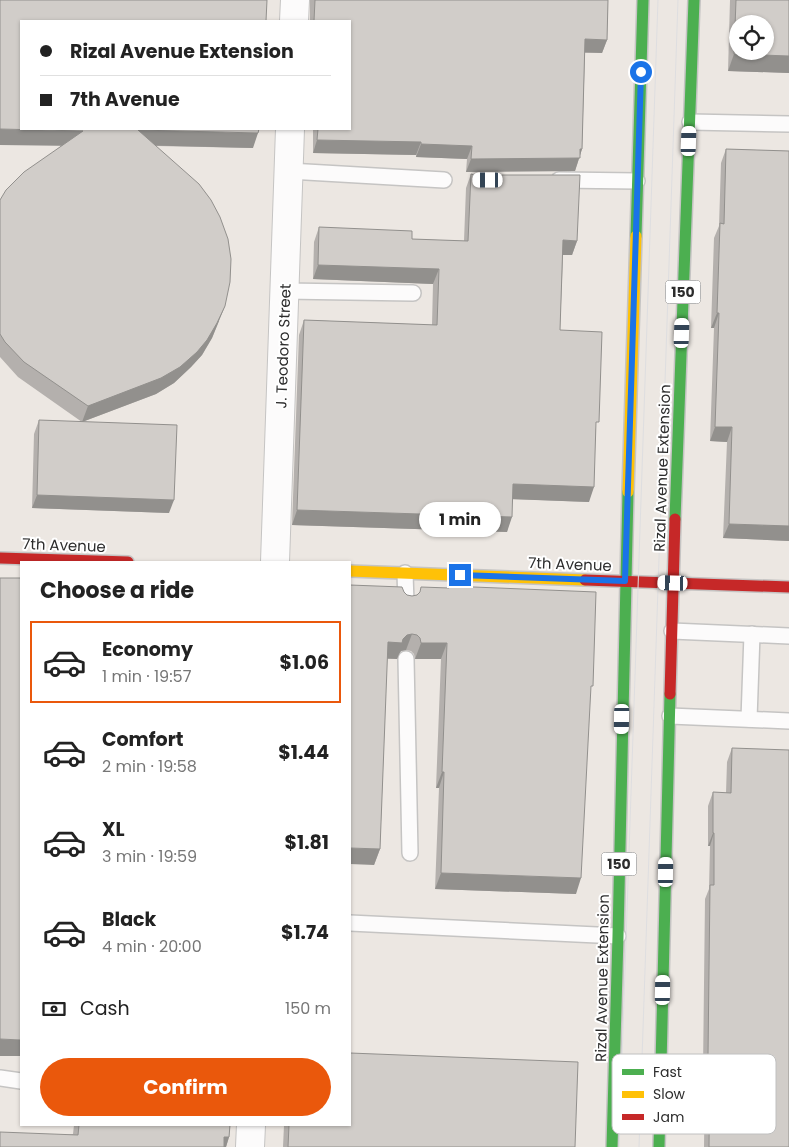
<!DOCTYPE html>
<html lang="en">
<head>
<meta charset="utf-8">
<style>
  :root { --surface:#fff; --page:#f2f2f2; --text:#222; --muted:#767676; --line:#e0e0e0; --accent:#ea580c }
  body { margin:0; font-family:Poppins,sans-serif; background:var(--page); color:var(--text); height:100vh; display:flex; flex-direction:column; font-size:19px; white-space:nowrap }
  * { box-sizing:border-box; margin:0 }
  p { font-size:16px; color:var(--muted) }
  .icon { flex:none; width:28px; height:28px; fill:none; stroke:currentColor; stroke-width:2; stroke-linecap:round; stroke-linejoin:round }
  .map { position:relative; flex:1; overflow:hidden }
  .panel { position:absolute; left:20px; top:561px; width:331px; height:565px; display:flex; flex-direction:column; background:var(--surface); border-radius:0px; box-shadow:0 1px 4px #0004 }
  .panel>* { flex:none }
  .hud { position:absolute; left:20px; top:20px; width:331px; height:110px; border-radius:0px; box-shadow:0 1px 4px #0004; display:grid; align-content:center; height:110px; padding:0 20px; background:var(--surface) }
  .tools { position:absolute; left:729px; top:15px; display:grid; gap:10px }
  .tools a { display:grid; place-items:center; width:45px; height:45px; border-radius:50%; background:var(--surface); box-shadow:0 1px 4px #0004; font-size:25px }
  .end { position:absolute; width:22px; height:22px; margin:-11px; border:6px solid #1a73e8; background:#fff; box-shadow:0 0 0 2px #fff }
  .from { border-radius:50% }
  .bubble { position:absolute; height:35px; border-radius:18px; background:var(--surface); box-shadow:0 1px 4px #0004; font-size:16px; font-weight:700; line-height:35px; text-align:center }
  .car { position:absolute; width:15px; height:30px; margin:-15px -8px; border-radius:6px; box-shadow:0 0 4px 1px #0007; background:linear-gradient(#fff 24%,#345 0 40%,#fff 0 76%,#345 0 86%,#fff 0) }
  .hud b { display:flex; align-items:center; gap:18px; height:48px; font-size:19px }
  .hud b+b { border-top:1px solid var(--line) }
  .hud i { width:12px; height:12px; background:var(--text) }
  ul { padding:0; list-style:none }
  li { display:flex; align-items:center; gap:15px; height:82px; margin:0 10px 8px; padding:0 10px; border:2px solid transparent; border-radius:0px }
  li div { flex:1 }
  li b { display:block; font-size:19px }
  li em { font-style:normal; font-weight:700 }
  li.selected { border-color:var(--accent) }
  li>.icon { width:45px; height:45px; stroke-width:1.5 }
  h2 { padding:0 20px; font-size:22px; line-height:60px }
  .pay { display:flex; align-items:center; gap:12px; height:55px; padding:0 20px; font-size:19px }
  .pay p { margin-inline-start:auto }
  .button { display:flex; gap:10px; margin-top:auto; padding:10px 20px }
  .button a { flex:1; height:58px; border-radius:30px; background:var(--accent); color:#fff; font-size:20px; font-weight:700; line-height:58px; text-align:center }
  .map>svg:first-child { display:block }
</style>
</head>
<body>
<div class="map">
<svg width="789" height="1147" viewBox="0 0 789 1147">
  <rect width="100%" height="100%" fill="#ece7e2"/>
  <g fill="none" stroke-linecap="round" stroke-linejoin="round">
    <g stroke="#c5c4c3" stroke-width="18">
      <g id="lane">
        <path d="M690 122 789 124"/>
        <path d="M289 171 444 180"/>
        <path d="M559 180 637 181"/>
        <path d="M285 291 413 293"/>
        <path d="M405 573 406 603"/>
        <path d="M672 631 789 636"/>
        <path d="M406 659 410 853"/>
        <path d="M670 716 789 721"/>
        <path d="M749 719 752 634"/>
        <path d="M350 923 618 936"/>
        <path d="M0 1078 21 1081"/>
      </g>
    </g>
    <g stroke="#c5c4c3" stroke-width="30">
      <g id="street">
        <path d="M294 21 295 0"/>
        <path d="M275 562 290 129"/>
        <path d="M250 1147 251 1125"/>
      </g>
    </g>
    <g stroke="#c5c4c3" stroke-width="14">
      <g id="fast">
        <path d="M636 236 643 0"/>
        <path d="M675 519 694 0"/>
        <path d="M612 1147 618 936 628 492"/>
        <path d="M659 1147 670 694"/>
      </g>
    </g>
    <g stroke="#c5c4c3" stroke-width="14">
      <g id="slow">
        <path d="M628 492 636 236"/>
        <path d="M350 571 585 580"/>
      </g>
    </g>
    <g stroke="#c5c4c3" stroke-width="14">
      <g id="jam">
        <path d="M0 558 128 562"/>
        <path d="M585 580 789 587"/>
        <path d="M670 694 675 519"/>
      </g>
    </g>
    <use href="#lane" stroke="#fcfbfb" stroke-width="15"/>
    <use href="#street" stroke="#fcfbfb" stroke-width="28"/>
    <use href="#fast" stroke="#4caf50" stroke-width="11"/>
    <use href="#slow" stroke="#ffc107" stroke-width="11"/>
    <use href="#jam" stroke="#c62828" stroke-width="11"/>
    <g stroke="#dedee0" stroke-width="1">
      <path d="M619 1147 658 0"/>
      <path d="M639 1147 678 0"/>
    </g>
  </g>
  <g fill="#b4b0ad">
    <path d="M310 0H608L607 40 602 53H585L582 149 575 171 466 172 467 159 416 157V155L313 153V129H350V21H310Z"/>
    <path d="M730 0H789V73L728 71Z"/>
    <path d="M21 21 253 148 156 146 219 321 212 338 202 355 191 367 174 383 156 394 82 422 169 513 32 508 34 434 39 420 82 422 18 377 0 357V200L61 146Z"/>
    <path d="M726 149 789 151V541L723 538 727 442 710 441 714 328H711L714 238 719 226 721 163Z"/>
    <path d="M471 174 577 241 572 255H563L560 330 596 430 589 502 513 499 507 532 292 525 299 335 304 320 432 325 433 284 313 279 314 242 319 227 412 239 464 241 466 188Z"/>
    <path d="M350 585 404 592 407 595 412 596 448 588 449 586 590 693 576 894 435 889 439 788H436L441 659H415L414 654 411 651 406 650 401 651 399 654 397 659H387L380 849 374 865Z"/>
    <path d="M732 748 789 1147H704L705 1070H703L705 899 709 889 710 846H708V806L713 792 726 793 727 762Z"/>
    <path d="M74 1125H230L229 1137 226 1147H0L73 1134Z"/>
    <path d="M284 1125H350L575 1147H283Z"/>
  </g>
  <g fill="#92908d">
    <path d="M585 39 607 40 602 53 580 52Z"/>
    <path d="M734 54 789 56V73L728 71Z"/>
    <path d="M0 129 83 131 77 146 0 145Z"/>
    <path d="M138 130 258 133 253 148 133 145Z"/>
    <path d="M317 140 421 142 416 155 313 153Z"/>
    <path d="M421 144 472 146 467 159 416 157Z"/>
    <path d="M582 149 575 171 466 172 471 159Z"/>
    <path d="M563 240 577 241 572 255H558Z"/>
    <path d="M318 265 439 269 433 284 313 279Z"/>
    <path d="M225 306 212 338 202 355 191 367 174 383 156 394 82 422 88 406Z"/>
    <path d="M717 313H719L714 328H711Z"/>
    <path d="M715 427H732L727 442 710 441Z"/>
    <path d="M513 484 594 487 589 502 508 499Z"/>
    <path d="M37 495 174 500 169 513 32 508Z"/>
    <path d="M297 510 512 517 507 532 292 525Z"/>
    <path d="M729 524 789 526V541L723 538Z"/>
    <path d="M412 634 406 650 401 651 399 654 397 659 382 658 388 642 403 639 407 635Z"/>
    <path d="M421 643H447L441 659H415Z"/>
    <path d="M442 772H444L439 788H436Z"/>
    <path d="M713 833H714L710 846H708Z"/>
    <path d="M350 848 380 849 374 865 350 864Z"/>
    <path d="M441 873 581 878 576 894 435 889Z"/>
    <path d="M0 1039 21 1040V1056H0Z"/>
    <path d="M708 1056H710L705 1070H703Z"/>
    <path d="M224 1137H229L226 1147H220Z"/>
  </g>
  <g fill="#d1cdc9" stroke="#92908d" fill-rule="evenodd">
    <path d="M0 0H267L266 21H21V129H259L258 133 138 130 199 184 211 200 220 217 228 239 231 259 230 282 225 306 217 323 207 340 197 352 180 367 161 378 88 406 24 362 5 342 0 334V200L6 190 24 172 83 131 0 129Z"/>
    <path d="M315 0H608L607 40 585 39 582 149H580V158L471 159 472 146 421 144V142L317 140 318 129H350V21H314Z"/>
    <path d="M736 0H789V56L734 54ZM738 24H765V51H738Z"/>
    <path d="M726 149 789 151V526L729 524 732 427H715L719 313H717L720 223 724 224Z"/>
    <path d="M471 174 475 175H580L577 241 563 240 560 330 602 332 599 422H596L594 487 513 484 512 517 297 510 304 320 437 325 439 269 318 265 319 227 412 231V239L468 241Z"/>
    <path d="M39 420 177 425 174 500 37 495Z"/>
    <path d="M0 578H21V1040L0 1039Z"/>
    <path d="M350 585 402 587 404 592 407 595 412 596 417 595 420 592 421 587 449 588V586L596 592 593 686H591L581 878 441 873 444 772H442L447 643H421L420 638 417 635 412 634 407 635 403 639 402 643 388 642 380 849 350 848Z"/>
    <path d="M732 748 789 750V1147H709L710 1056H708L710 885H714V833H713V792L731 793Z"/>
    <path d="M350 1053 578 1062 575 1147H288L289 1125H350Z"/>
    <path d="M79 1125H230L229 1137H224V1147H0V1132L78 1135Z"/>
  </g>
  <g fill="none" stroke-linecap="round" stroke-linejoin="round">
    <path stroke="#1a73e8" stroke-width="6" d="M460 575 625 581 641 72"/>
  </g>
  <g text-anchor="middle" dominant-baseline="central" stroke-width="4" stroke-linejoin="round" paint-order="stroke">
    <g fill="#fff" stroke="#6c6c6c" stroke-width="1">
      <rect x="665.5" y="280.5" width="35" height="23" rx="4"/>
      <rect x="601.5" y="852.5" width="35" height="23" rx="4"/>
    </g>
    <g font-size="14" font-weight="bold" fill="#2d2d2d">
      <text x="683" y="292">150</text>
      <text x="619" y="864">150</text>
    </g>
    <g font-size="15" fill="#2d2d2d" stroke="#fff">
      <text transform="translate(283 346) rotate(-88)">J. Teodoro Street</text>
      <text transform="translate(662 468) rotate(-88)">Rizal Avenue Extension</text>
      <text transform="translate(64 545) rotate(2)">7th Avenue</text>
      <text transform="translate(570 564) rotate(2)">7th Avenue</text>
      <text transform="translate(602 978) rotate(-89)">Rizal Avenue Extension</text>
    </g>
  </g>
  <rect x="612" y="1054" width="164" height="80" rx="8" fill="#fff" stroke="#c0c0c0" stroke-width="1"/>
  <rect x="622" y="1069" width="22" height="6" fill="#4caf50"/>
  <rect x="622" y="1091" width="22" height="7" fill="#ffc107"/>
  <rect x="622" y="1114" width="22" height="6" fill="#c62828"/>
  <g font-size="14" fill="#2d2d2d">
    <text x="653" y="1077">Fast</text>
    <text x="653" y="1099">Slow</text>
    <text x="653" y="1122">Jam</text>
  </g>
</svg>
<div class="tools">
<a><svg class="icon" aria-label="locate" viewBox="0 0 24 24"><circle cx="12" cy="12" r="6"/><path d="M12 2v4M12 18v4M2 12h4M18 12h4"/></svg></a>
</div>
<i class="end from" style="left:641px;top:72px"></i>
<i class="end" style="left:460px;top:575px"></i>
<div class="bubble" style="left:419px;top:502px;width:82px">1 min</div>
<i class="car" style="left:689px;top:141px;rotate:2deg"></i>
<i class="car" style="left:488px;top:180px;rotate:270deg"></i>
<i class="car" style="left:682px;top:333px;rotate:2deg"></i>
<i class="car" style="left:673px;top:583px;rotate:272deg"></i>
<i class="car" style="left:622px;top:719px;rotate:181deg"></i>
<i class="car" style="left:666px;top:872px;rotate:1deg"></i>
<i class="car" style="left:663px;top:990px;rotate:1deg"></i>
<div class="hud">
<b><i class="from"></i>Rizal Avenue Extension</b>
<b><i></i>7th Avenue</b>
</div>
<section class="panel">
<h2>Choose a ride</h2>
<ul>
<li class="selected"><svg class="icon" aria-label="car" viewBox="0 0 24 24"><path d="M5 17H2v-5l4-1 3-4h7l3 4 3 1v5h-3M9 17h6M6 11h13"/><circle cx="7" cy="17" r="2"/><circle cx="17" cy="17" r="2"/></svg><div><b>Economy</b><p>1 min · 19:57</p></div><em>$1.06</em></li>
<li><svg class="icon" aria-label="car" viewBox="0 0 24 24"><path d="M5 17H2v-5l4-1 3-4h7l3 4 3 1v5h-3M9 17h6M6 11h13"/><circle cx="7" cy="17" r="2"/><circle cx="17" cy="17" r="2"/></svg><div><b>Comfort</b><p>2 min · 19:58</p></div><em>$1.44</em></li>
<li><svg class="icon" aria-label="car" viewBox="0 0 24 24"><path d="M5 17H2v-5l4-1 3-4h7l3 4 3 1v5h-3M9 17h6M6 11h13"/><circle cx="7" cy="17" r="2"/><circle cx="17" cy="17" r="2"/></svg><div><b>XL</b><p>3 min · 19:59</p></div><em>$1.81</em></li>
<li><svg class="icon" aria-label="car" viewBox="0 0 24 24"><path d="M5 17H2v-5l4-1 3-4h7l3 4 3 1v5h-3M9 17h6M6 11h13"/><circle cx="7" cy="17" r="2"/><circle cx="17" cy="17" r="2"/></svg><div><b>Black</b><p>4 min · 20:00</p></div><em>$1.74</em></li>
</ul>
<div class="pay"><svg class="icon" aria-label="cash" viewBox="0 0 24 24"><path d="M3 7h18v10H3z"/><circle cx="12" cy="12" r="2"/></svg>Cash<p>150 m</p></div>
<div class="button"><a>Confirm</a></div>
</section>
</div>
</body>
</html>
